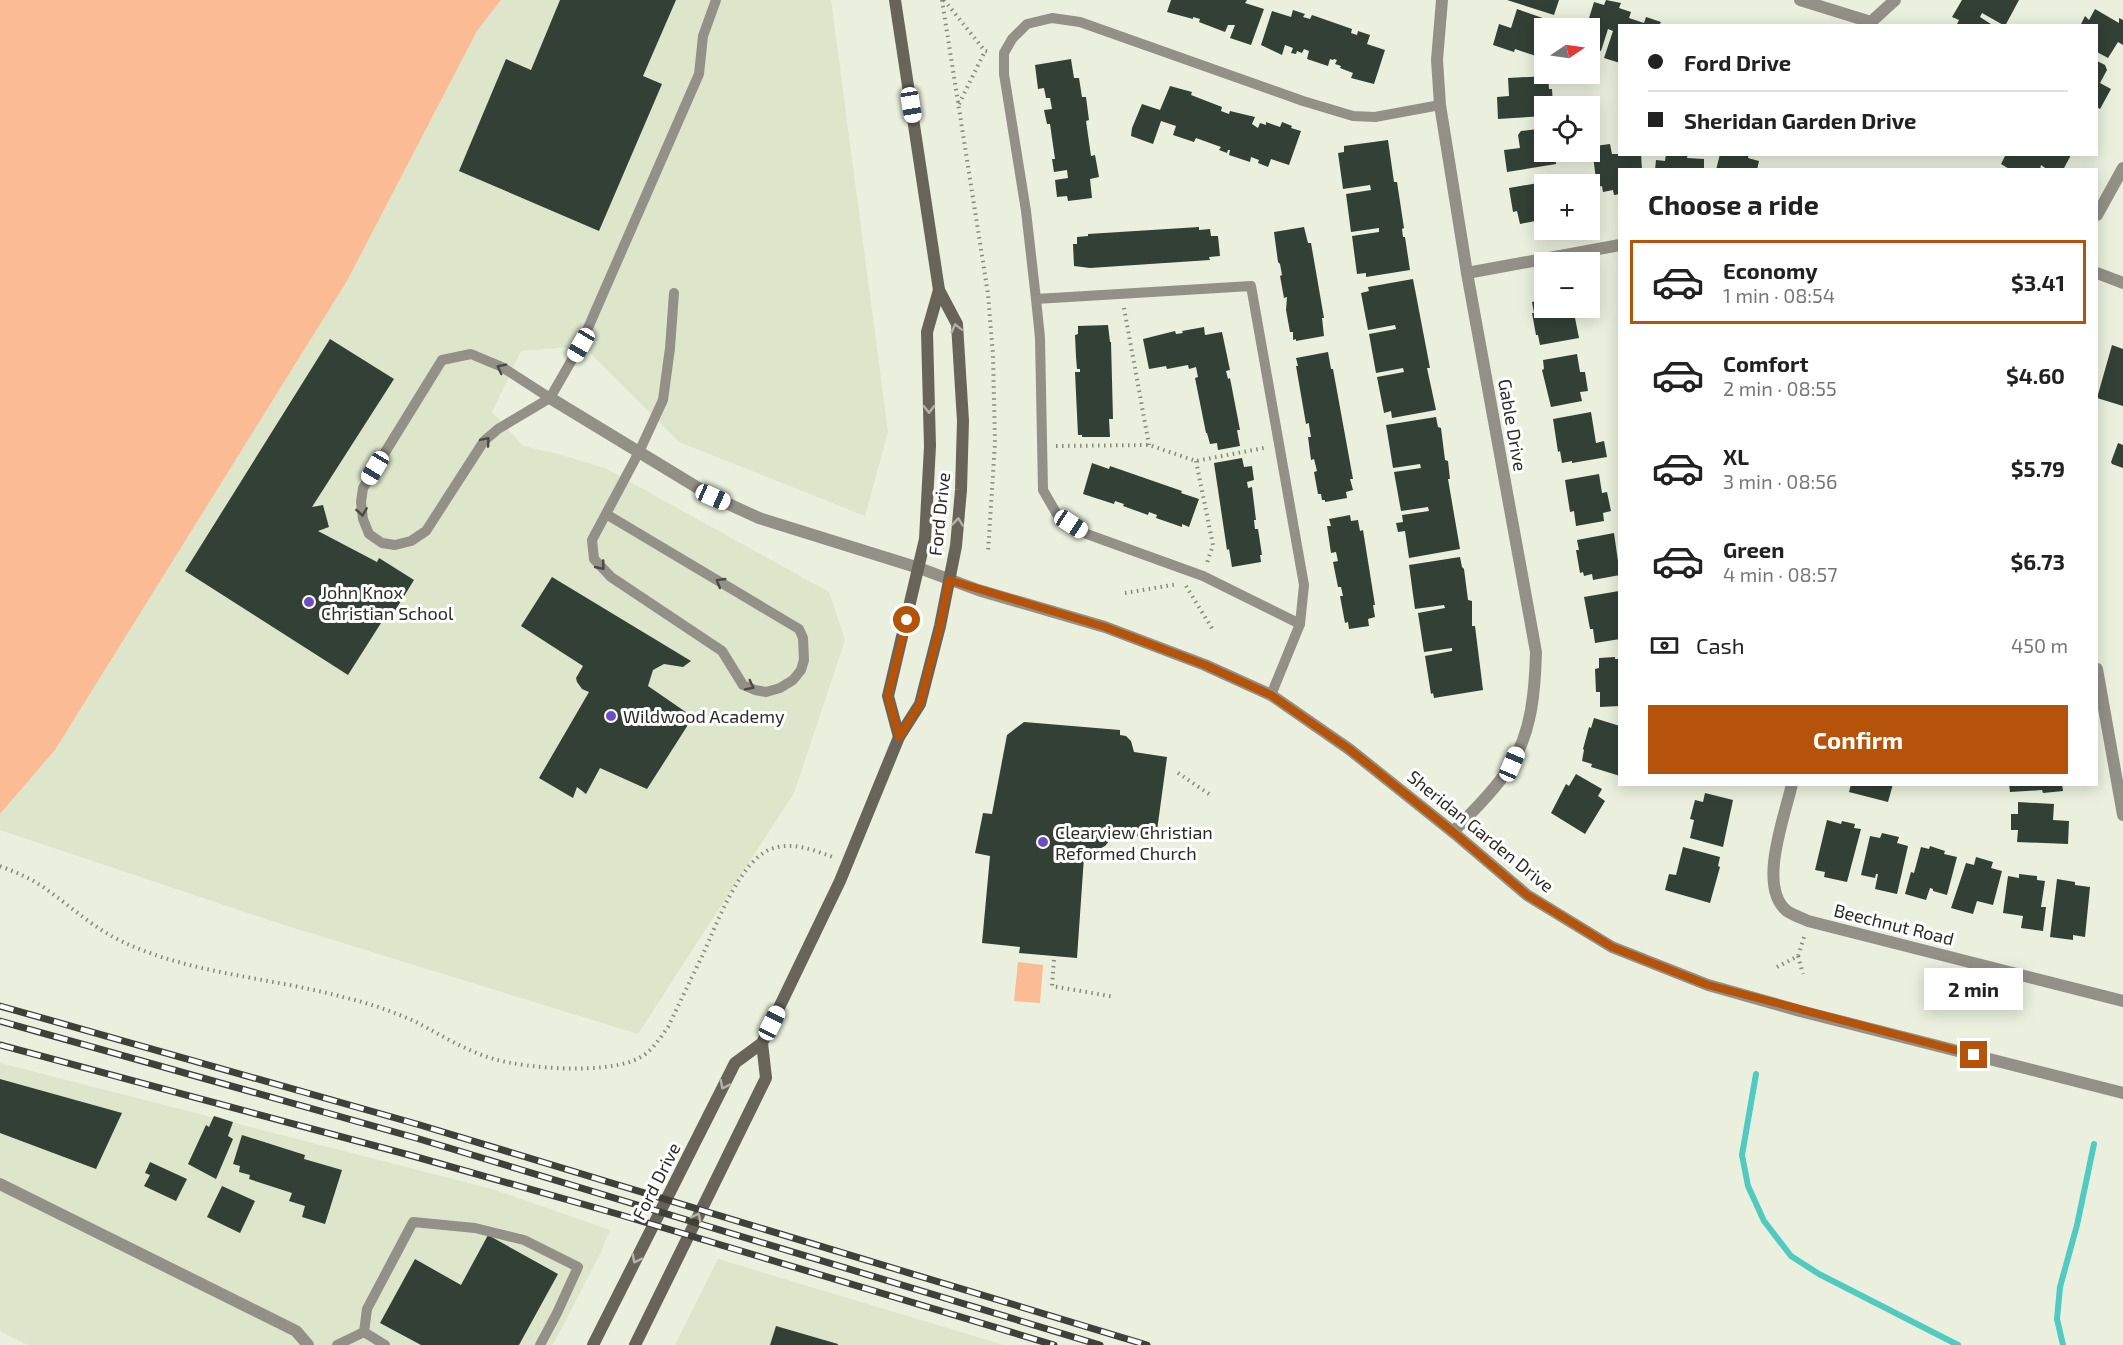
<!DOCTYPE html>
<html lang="en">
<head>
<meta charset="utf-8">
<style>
  :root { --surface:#fff; --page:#f2f2f2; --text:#222; --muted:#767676; --line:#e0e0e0; --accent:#b45309 }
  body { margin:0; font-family:"Exo 2",sans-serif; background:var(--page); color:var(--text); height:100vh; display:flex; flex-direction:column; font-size:22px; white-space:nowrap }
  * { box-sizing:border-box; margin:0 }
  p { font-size:20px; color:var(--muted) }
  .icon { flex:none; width:33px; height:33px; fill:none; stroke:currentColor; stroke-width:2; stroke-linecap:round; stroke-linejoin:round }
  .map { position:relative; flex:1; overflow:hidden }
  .panel { position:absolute; left:1618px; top:168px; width:480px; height:618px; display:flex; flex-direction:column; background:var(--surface); border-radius:0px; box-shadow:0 3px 15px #0003 }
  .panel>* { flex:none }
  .guide { position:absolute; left:1618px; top:24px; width:480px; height:132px; border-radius:0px; box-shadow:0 3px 15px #0003; display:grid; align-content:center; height:132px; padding:0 30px; background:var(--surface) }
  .needle { width:39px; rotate:77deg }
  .fabs { position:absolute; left:1534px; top:18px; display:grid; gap:12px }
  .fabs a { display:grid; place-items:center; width:66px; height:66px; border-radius:0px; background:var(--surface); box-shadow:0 3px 15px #0003; font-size:30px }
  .end { position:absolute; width:27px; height:27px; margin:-14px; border:8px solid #b45309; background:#fff; box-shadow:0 0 0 3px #fff }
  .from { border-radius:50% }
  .bubble { position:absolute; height:42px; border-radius:0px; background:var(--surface); box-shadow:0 3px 15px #0003; font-size:20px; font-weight:700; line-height:42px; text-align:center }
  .car { position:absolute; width:18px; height:36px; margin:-18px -9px; border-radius:8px; box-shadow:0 0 4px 2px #0007; background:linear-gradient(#fff 24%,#345 0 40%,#fff 0 76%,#345 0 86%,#fff 0) }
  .guide b { display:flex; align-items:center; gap:21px; height:57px; font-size:22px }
  .guide b+b { border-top:2px solid var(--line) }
  .guide i { width:15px; height:15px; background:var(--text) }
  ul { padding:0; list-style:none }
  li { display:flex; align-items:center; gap:18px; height:84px; margin:0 12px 9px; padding:0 18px; border:3px solid transparent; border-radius:0px }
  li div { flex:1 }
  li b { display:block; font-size:22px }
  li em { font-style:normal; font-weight:700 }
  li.on { border-color:var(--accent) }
  li>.icon { width:54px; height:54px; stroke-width:1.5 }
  h2 { padding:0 30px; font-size:27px; line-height:72px }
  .pay { display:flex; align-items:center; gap:15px; height:66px; padding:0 30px; font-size:22px }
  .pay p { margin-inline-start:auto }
  .primary-button { display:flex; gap:12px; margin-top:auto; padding:12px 30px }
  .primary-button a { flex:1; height:69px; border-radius:0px; background:var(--accent); color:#fff; font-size:24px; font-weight:700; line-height:69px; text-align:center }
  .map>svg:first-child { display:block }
</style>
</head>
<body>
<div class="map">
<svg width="2123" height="1345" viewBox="0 0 2123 1345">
  <rect width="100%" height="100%" fill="#eaf0dd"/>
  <g fill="#dde5cb">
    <path d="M500 0H831L888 432 865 516 679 442 583 346 521 351 492 412 523 446 558 454 605 468 829 592 845 640 794 793 638 1034 281 924 0 830V814L55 750 347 281 477 31Z"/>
    <path d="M0 1063 492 1189 610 1230 601 1252 553 1345H28L0 1331Z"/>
    <path d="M718 1259 1004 1345H675Z"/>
  </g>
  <g fill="#fbbb94">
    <path d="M0 0H501L477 31 347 281 55 750 0 814Z"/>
    <path d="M1018 962 1043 965 1040 1003 1014 1001Z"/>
  </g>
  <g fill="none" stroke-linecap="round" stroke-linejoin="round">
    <g stroke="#51cac1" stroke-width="6">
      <path d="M1756 1074 1742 1155 1748 1186 1764 1221 1791 1256 1819 1274 1958 1345"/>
      <path d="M2063 1345 2057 1319 2060 1287 2077 1225 2094 1144"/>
    </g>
  </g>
  <g fill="#324036">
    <path d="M560 0H676L643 76 662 84 599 231 459 171 506 59 531 70Z"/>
    <path d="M1171 0H1247L1245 3 1264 9 1251 45 1230 38 1235 25H1228L1225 32 1199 22 1200 19 1193 17V19L1167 12Z"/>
    <path d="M1507 0H1559L1554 15Z"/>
    <path d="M1606 0 1621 3 1619 8 1631 12 1629 18 1644 23 1646 17 1661 22 1659 26H1620V63L1604 58 1613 31 1608 29 1601 51 1590 48V28H1586L1594 2 1604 5Z"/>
    <path d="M1962 0H2019L2005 26 1982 13 1980 17 1994 26H1956L1959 20 1952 17Z"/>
    <path d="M1517 9 1554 22 1552 28H1545V50L1542 58 1515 49 1514 52 1493 45 1499 24 1511 28Z"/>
    <path d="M2095 9 2119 23V18L2123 20V45L2118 42 2108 58 2097 52V26H2080L2085 16 2089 20Z"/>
    <path d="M1293 10 1305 14 1303 17 1310 19 1312 15 1352 29 1351 33 1357 35 1358 31 1370 35 1367 44 1385 50 1374 84 1351 78 1353 73 1340 68 1341 66 1335 64 1337 60 1334 59 1333 60 1330 59 1328 66 1307 59 1309 51 1304 49 1302 53 1297 51 1296 54 1291 53 1293 48 1285 45 1282 55 1261 45 1272 11 1291 17Z"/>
    <path d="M1071 59 1074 78H1079L1082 97H1086L1089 120 1086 121 1091 156 1095 155 1099 177 1090 179 1092 198 1068 201 1067 196 1057 197 1055 180 1068 178 1067 170 1054 172 1052 159H1055L1050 124H1047L1044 110 1052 109 1050 98H1046L1044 88 1038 89 1035 65Z"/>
    <path d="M2097 61 2105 65 2107 70 2100 83 2111 89 2100 109 2097 107Z"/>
    <path d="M1548 76 1549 89H1552L1553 105 1545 106V116L1498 119 1497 97 1509 96 1508 78Z"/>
    <path d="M1170 86 1192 92 1191 95 1222 107 1221 111 1229 114 1230 111 1255 117 1252 124 1258 128 1260 123 1266 125V122L1280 127 1282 122 1292 126 1291 128 1301 131 1289 165 1271 159 1268 167 1258 163 1259 160 1251 157 1250 162 1229 155 1230 150H1228L1227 153 1219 150 1221 147 1196 138 1194 142 1173 135 1176 126 1161 121 1153 144 1131 136 1132 128 1142 104 1160 110Z"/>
    <path d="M1545 128V152H1557L1555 155 1556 164 1507 172 1504 150 1520 148 1518 135 1521 131Z"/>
    <path d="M1388 140 1394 182H1397L1404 228 1402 229 1403 237H1405L1410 270 1366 277V273L1357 274 1352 236 1379 232V228L1351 232 1346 194 1371 190 1370 185 1343 189 1338 153 1344 152V146Z"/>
    <path d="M1610 144 1612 154H1641L1642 170H1620V194L1614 195 1613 190 1603 192 1602 186 1597 187 1593 156 1596 155 1595 146Z"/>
    <path d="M1666 154H1688L1687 158 1704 159V170H1655L1656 160 1665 161Z"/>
    <path d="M1720 154H1749L1748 158 1759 161 1757 170H1716Z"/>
    <path d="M2006 154H2069L2071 155 2063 170H2048L2041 165 2040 170H2011L2001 164Z"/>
    <path d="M1561 179 1562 184H1545V219L1520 224 1517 211 1513 212 1509 188Z"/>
    <path d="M1199 227V230L1210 229 1211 236H1218L1220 256 1209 257 1210 260 1090 268 1074 266 1073 244H1077V237L1088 236V234Z"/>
    <path d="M1304 227 1308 243H1311L1324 318H1322L1324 336 1296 341V339L1293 340V332H1290L1286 310 1287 297 1284 298 1280 276 1282 275 1280 264 1278 262 1274 232Z"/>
    <path d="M1413 279 1430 368H1427L1436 410 1392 418 1391 411 1384 413 1377 377 1404 372 1403 368 1376 373 1369 334 1396 329 1395 325 1368 330 1361 293 1369 291 1368 287Z"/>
    <path d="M1541 296H1545V308H1573L1579 338 1540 345 1538 335H1536L1532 313H1534L1532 302 1542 300Z"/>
    <path d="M1108 325 1110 342H1111L1113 419H1109L1110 437H1082V435H1078L1075 372H1080V369H1077L1076 357 1075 335 1078 334V326Z"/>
    <path d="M1204 327 1205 335 1222 332 1230 370 1226 371 1228 379 1230 378 1240 430H1237L1240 446 1218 450 1217 443 1210 444 1207 433H1206L1195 378 1198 377 1196 367 1189 369 1188 365 1167 369 1166 366 1149 369 1143 339 1175 331 1176 334 1183 333 1182 331Z"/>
    <path d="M330 339 394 379 312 507 323 505 329 527 318 531 377 562 379 558 414 580 393 614 388 612 348 675 185 571Z"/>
    <path d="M2112 345 2123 349V406L2097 398Z"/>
    <path d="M1328 352 1331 369H1333L1353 479H1350L1353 490 1346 492 1347 498 1325 502V500H1322L1321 494H1318L1314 472 1317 471 1314 459 1311 460 1308 437H1311L1309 425V423L1306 424 1296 366H1298L1296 358Z"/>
    <path d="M1577 354 1580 372H1585L1588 391 1580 392 1582 401 1551 407 1542 370 1544 369 1543 360Z"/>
    <path d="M1591 412 1596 443 1604 441 1607 457 1572 463V461L1562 463 1560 451 1558 452 1553 419Z"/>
    <path d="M1436 417 1438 427 1441 428 1445 460 1448 461 1450 479H1448L1460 549 1409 558 1405 531 1398 532 1396 523 1403 522 1402 515 1429 511 1428 507 1401 511 1394 472 1421 468 1420 464 1393 468 1386 425Z"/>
    <path d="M2118 443 2123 445V468L2112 464 2111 462Z"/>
    <path d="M1242 458 1244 467 1252 466 1254 480 1247 482 1248 488 1252 487 1256 520H1254L1255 529H1258L1262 555H1260L1261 562 1232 567 1229 549 1227 550 1214 463Z"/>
    <path d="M1092 463 1109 469 1110 466 1182 491 1181 493 1199 499 1189 527 1182 524V527L1156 518 1157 515 1149 512 1148 515 1123 506 1124 504 1115 501 1114 504 1083 494Z"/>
    <path d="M1599 474 1602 493 1607 492 1611 511 1603 513 1604 521 1576 526 1574 511 1570 512 1565 480Z"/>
    <path d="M1350 515 1351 521 1358 520 1360 531 1363 530 1375 605H1373L1375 617 1368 619 1369 626 1349 629 1348 622 1345 623 1340 596H1343L1341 587H1338L1333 562 1338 561 1336 552 1331 553 1327 526H1331L1329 519Z"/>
    <path d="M1614 533 1620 575 1593 580 1592 574 1584 576 1583 572 1580 573 1576 550H1579L1577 540Z"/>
    <path d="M1460 557 1462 567 1464 569 1468 600 1472 601V626H1475L1483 690 1434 698 1433 693 1431 694 1425 656 1452 651V648L1424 652 1418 613 1445 608 1444 605 1415 609 1409 565Z"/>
    <path d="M552 577 691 661 683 667 664 664 653 670 648 686 693 717 647 789 600 768 586 794 577 787 573 798 539 778 589 692 582 689 577 682 576 678 583 666 521 626Z"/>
    <path d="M1619 591 1620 639 1595 643 1593 629H1590L1584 597Z"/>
    <path d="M1615 657V659H1620V706L1600 707V692H1596L1595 669 1599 668V658Z"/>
    <path d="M1594 718 1620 726V776L1591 767 1592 764 1582 761 1584 750 1583 749 1589 727 1591 728Z"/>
    <path d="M1024 722 1120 730V735L1126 736 1131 741 1134 752 1167 757 1156 838 1115 834 1105 846 1084 857 1077 958 1019 953 1020 947 982 943 990 856 975 853 983 813 992 814 1007 735Z"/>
    <path d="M1576 774 1602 789 1598 796 1605 801 1585 834 1551 813 1566 784 1569 786Z"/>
    <path d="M1851 784H1893L1888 802 1849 792Z"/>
    <path d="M2009 784H2062L2063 791 2043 793 2042 790 2010 792Z"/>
    <path d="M1705 793 1733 800 1723 847 1690 838 1694 820 1690 819 1695 800 1703 802Z"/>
    <path d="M2018 802 2054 804 2053 820 2069 821 2068 844 2017 842 2018 830H2011V814H2018Z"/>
    <path d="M1827 820 1841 824 1842 821 1855 824 1854 828 1861 829 1847 882 1824 877 1825 872 1815 870Z"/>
    <path d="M1882 833 1899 837 1897 843 1908 846 1897 894 1875 889 1878 874H1876L1875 878 1861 875 1870 836 1880 838Z"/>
    <path d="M1930 846 1945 851 1944 854 1957 857 1947 895 1933 891V889L1930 888 1926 900 1905 894 1911 872 1914 873 1921 847 1929 849Z"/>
    <path d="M1683 847 1720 857 1718 866 1720 867 1710 903 1665 890 1669 874 1676 875Z"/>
    <path d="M1976 857 1993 862 1991 868 2002 871 1993 905 1977 901 1973 914 1951 908 1966 863 1974 865Z"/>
    <path d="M2019 874 2037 876V880L2045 881 2041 907H2046L2043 931 2021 928 2023 916 2003 913 2008 876 2019 878Z"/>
    <path d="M2057 879 2075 882V885L2090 887 2085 937 2073 935V940L2050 937Z"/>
    <path d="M0 1079 122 1113 96 1169 0 1133Z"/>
    <path d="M214 1116 233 1122 228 1136 233 1139 216 1179 188 1164 206 1125 209 1127Z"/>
    <path d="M242 1135 305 1155 304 1159 342 1170 325 1224 302 1217 305 1206 289 1201 292 1193 249 1179 250 1175 239 1172 240 1166 233 1164Z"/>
    <path d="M150 1162 187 1179 176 1201 144 1186 150 1175 145 1173Z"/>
    <path d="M222 1186 255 1201 240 1233 207 1217Z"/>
    <path d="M488 1235 558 1274 519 1345H421L380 1323 415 1259 461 1285Z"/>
    <path d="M776 1326 838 1344V1345H770Z"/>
  </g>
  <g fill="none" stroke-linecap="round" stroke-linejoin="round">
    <g stroke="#868a7d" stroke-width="4" stroke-dasharray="1.5 4.5" stroke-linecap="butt">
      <path d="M942 0 988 294 993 355 995 443 988 552"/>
      <path d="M944 0 985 51 991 52"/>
      <path d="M959 104 985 51"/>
      <path d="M1124 308 1149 445"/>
      <path d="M1056 446 1149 445 1196 461 1264 448"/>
      <path d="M1196 461 1213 545 1207 563"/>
      <path d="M1186 586 1213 630"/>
      <path d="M1125 593 1178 584"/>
      <path d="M1178 773 1209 794"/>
      <path d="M0 866C13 871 25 876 37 883 65 901 89 925 119 940 188 974 269 977 343 997 368 1003 392 1011 416 1022 441 1035 466 1051 494 1059 528 1069 610 1075 641 1057 653 1050 660 1038 668 1027 680 1002 692 977 704 952 717 923 740 861 771 849 792 841 813 850 833 857"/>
      <path d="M1798 956 1803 974"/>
      <path d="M1054 960 1052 986 1115 997"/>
      <path d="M1777 967 1798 956 1805 934"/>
    </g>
    <g stroke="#939088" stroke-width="10">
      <path d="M1036 299 1251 286 1304 585 1300 624 1203 576 1084 533 1058 516 1043 490 1040 338 1036 299 1026 211 1004 74V53L1012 39 1027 24 1052 18 1080 22 1303 101 1353 116 1375 117 1440 105"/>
      <path d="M550 398 502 367 471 354 442 360 363 488 361 502 363 519 369 534 382 543 395 545 411 541 426 531 484 441 498 429 550 398 581 344 699 74 703 36 716 0"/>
      <path d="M606 514 799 629 803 638 804 660 801 670 793 680 780 688 766 692 755 690 743 685 722 651 611 577 594 559 592 540 639 452 663 400 670 348 674 293"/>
      <path d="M1271 695 1300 624"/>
      <path d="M364 1332 385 1345"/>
      <path d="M337 1345 364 1332 367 1309 413 1222 475 1228 524 1240 578 1267 557 1313 540 1345"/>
    </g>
    <g stroke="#939088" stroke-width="12">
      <path d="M1442 0 1437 60 1440 105 1467 273 1536 652C1535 690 1532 731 1511 765 1495 790 1473 811 1453 832"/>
      <path d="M1800 0 1871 22 1895 0"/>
      <path d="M2097 215 2123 168"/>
      <path d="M1467 273 1620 245"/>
      <path d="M2097 273 2123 283"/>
      <path d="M550 398 713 497 759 518 919 568"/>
      <path d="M2097 669 2123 815"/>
      <path d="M1792 784C1785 816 1757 887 1787 911 1793 915 1802 918 1808 921L2123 1001"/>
      <path d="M0 1184 296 1331 308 1345"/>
    </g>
    <path stroke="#939088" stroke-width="12" d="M919 568 978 590 1105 627 1205 665 1271 695 1349 749 1453 832 1527 895 1612 947 1708 985 1800 1011 2123 1093"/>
    <g stroke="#68645a" stroke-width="12">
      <path d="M899 737 888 696 925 539 930 446 927 332 939 290"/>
      <path d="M593 1345 735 1063 762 1043 840 881 899 737 920 704 940 626 956 546 961 490 963 421 957 324 939 290 895 0"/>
      <path d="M635 1345 766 1078 762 1043"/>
    </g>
    <g stroke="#3f4139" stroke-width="7">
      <g id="rail">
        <path d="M0 1006 420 1125 1147 1345"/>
        <path d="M0 1021 416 1138 1100 1345"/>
        <path d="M0 1045 413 1156 621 1215 1054 1345"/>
      </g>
    </g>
    <use href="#rail" stroke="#fff" stroke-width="4.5" stroke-dasharray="14" stroke-linecap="butt"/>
  </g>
  <defs><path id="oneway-chevron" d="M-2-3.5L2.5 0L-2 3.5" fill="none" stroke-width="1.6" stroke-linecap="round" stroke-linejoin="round" transform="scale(1.5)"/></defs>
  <g stroke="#b4b2ac">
    <use href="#oneway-chevron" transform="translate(956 328) rotate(-104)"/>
    <use href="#oneway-chevron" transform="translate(929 409) rotate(89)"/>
    <use href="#oneway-chevron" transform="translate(958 522) rotate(-84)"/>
    <use href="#oneway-chevron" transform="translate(724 1085) rotate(117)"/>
    <use href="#oneway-chevron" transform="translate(697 1217) rotate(-64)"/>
    <use href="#oneway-chevron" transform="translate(636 1259) rotate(117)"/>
  </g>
  <g stroke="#4a4a43">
    <use href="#oneway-chevron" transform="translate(501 368) rotate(-153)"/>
    <use href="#oneway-chevron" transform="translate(486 441) rotate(-50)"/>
    <use href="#oneway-chevron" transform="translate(362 512) rotate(81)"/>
    <use href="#oneway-chevron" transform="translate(601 566) rotate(51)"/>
    <use href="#oneway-chevron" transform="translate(720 582) rotate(-149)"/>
    <use href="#oneway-chevron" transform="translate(750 686) rotate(27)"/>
  </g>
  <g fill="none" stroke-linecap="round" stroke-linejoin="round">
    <path stroke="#b45309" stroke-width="8" d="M907 620 888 696 899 737 920 704 940 626 949 580 1105 627 1205 665 1271 695 1349 749 1453 832 1527 895 1612 947 1708 985 1974 1055"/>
  </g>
  <g fill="#6b4ec7" stroke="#fff" stroke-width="2">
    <circle cx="309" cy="602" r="6"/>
    <circle cx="611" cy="716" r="6"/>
    <circle cx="1043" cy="842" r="6"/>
  </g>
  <g text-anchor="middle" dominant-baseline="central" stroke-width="6" stroke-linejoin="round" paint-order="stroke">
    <g font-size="18" fill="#2a2c25" stroke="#fff">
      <text transform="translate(1513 425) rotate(80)">Gable Drive</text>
      <text transform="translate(939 514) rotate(-84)">Ford Drive</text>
      <text transform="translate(1481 831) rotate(39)">Sheridan Garden Drive</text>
      <text transform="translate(1894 924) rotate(14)">Beechnut Road</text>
      <text transform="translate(656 1181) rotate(-63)">Ford Drive</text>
    </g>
    <g font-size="18" fill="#2a2c25" stroke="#fff" text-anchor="start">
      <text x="321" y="592">John Knox<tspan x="321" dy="21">Christian School</tspan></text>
      <text x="623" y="716">Wildwood Academy</text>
      <text x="1055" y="832">Clearview Christian<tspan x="1055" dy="21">Reformed Church</tspan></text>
    </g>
  </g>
</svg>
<div class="fabs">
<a><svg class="needle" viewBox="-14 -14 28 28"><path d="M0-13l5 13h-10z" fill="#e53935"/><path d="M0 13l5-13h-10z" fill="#767676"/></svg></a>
<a><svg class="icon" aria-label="locate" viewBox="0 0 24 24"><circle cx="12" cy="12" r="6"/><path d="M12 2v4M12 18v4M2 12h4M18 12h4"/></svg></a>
<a>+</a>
<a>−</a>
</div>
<i class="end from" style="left:907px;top:620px"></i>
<i class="end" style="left:1974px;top:1055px"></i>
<div class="bubble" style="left:1924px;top:968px;width:99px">2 min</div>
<i class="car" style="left:911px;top:105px;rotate:171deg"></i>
<i class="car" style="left:581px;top:345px;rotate:210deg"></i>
<i class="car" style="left:375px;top:468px;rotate:211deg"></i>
<i class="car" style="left:713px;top:497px;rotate:114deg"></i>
<i class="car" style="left:1071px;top:524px;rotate:123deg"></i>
<i class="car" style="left:1512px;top:764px;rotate:23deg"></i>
<i class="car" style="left:772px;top:1023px;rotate:26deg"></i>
<div class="guide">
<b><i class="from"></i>Ford Drive</b>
<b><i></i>Sheridan Garden Drive</b>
</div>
<section class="panel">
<h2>Choose a ride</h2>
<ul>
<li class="on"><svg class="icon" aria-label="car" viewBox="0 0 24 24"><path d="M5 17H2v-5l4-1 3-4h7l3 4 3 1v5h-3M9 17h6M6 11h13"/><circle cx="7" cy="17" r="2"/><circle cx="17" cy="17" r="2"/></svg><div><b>Economy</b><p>1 min · 08:54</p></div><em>$3.41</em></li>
<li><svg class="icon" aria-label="car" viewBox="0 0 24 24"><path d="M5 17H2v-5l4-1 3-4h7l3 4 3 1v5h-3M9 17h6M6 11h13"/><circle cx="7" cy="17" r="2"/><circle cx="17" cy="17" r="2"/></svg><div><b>Comfort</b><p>2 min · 08:55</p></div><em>$4.60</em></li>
<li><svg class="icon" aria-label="car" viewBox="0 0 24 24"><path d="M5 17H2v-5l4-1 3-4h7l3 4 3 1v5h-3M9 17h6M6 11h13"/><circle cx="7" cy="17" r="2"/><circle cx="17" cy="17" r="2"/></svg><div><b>XL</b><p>3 min · 08:56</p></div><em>$5.79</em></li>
<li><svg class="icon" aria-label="car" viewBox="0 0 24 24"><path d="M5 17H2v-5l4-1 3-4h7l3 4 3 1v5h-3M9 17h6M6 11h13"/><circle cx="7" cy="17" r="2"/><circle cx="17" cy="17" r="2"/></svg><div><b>Green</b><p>4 min · 08:57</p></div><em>$6.73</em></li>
</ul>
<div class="pay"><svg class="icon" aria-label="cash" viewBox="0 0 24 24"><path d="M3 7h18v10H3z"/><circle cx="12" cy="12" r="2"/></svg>Cash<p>450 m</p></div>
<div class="primary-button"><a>Confirm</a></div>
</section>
</div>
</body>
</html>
